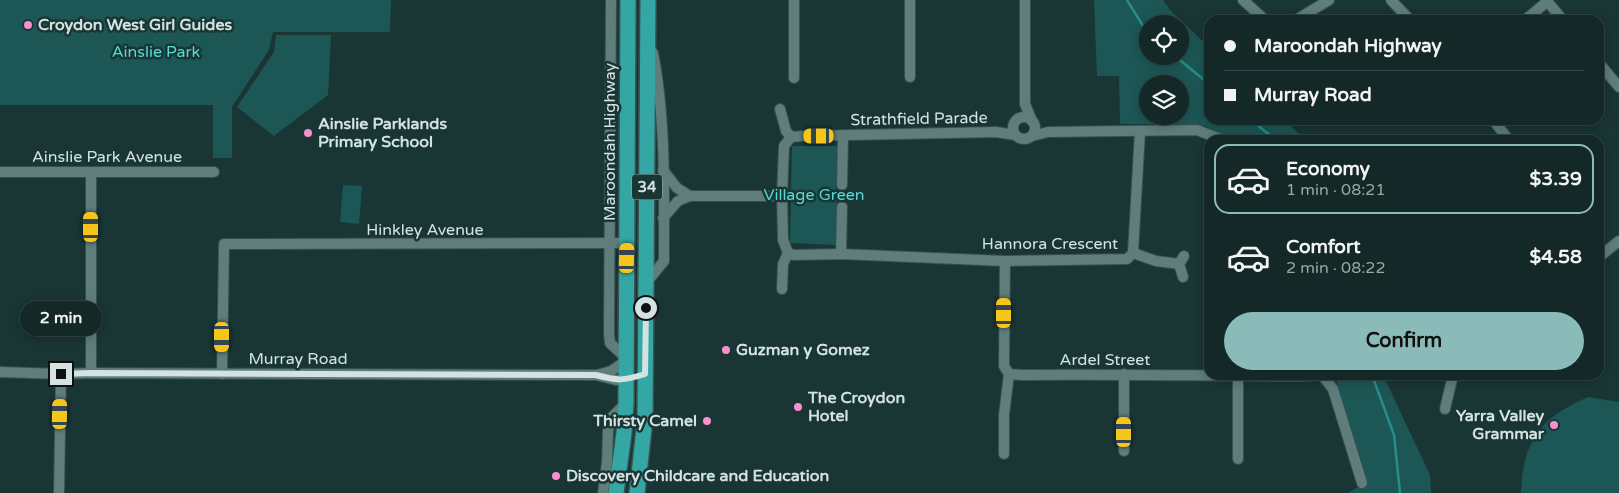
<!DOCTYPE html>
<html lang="en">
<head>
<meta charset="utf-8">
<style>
  :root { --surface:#132827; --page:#1c302f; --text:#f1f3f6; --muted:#9da6a7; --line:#324444; --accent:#8bbbb9 }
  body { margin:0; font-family:"Varela Round",sans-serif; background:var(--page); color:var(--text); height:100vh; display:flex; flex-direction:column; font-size:19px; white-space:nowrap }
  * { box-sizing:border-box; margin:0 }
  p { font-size:16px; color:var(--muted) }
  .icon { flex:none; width:28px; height:28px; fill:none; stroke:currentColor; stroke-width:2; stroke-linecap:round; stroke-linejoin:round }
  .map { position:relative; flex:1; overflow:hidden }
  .panel { position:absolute; left:1204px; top:135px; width:400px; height:245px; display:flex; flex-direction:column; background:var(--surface); border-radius:15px; box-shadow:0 2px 12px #0003,0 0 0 1px var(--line) }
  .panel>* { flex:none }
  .banner { position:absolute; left:1204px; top:15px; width:400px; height:110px; border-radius:15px; box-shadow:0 2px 12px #0003,0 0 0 1px var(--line); display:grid; align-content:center; height:110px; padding:0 20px; background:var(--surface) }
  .controls { position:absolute; left:1139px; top:15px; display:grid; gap:10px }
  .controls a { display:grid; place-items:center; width:50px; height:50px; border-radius:50%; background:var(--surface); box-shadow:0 2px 12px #0003,0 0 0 1px var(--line); font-size:25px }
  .end { position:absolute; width:22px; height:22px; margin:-11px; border:6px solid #d3e3e2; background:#111; box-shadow:0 0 0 2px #111 }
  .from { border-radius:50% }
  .bubble { position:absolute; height:35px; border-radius:18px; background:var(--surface); box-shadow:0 2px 12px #0003,0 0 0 1px var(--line); font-size:16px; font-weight:700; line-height:35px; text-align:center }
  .car { position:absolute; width:15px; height:30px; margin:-15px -8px; border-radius:6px; box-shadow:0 0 4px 1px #0007; background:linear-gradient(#f5c518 24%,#345 0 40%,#f5c518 0 76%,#345 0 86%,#f5c518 0) }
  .banner b { display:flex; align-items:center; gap:18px; height:48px; font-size:19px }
  .banner b+b { border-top:1px solid var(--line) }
  .banner i { width:12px; height:12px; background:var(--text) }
  ul { padding:9px 0 0; list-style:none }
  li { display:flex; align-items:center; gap:15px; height:70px; margin:0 10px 8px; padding:0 10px; border:2px solid transparent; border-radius:15px }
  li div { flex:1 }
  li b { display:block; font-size:19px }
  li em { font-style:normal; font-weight:700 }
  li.current { border-color:var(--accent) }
  li>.icon { width:45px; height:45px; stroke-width:1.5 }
  .button { display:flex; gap:10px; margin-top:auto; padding:10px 20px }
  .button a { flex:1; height:58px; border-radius:30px; background:var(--accent); color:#111; font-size:20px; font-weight:700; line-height:58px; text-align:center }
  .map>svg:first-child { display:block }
</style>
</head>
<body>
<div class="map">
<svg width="1619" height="493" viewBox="0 0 1619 493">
  <rect width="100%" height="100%" fill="#193534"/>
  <g fill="#1c5755" fill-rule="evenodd">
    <path d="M0 0H391L390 32H273L269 50 232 107V158H213V105H0Z"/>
    <path d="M1094 0H1163L1171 11 1209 47V120H1285L1305 140H1231L1205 126 1166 124H1120L1119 76H1097ZM1148 24H1180V56H1148ZM1148 84H1180V116H1148Z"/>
    <path d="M276 35H331L328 95 274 136 237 107 274 52Z"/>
    <path d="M792 146H837L836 245 790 243Z"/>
    <path d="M343 185 362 186 359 224 340 222Z"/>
    <path d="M1335 375H1383L1430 475 1431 493H1348L1365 483Z"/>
    <path d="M1588 397 1619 402V493H1521C1523 440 1540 418 1588 397Z"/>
  </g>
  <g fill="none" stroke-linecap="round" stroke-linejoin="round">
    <g stroke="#258e8b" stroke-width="2.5">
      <path d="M1127 0 1148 34"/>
      <path d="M1175 56 1209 84"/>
      <path d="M1251 120 1276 140"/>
      <path d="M1372 375 1394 435 1400 493"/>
    </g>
    <g stroke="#38504f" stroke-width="12">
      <g id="minor">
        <path d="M611 0 609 334 610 343 626 358"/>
        <path d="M794 0V78"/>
        <path d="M1025 0V104L1032 121"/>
        <path d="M1243 0 1265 20"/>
        <path d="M1391 0 1410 20"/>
        <path d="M1546 0 1563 20"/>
        <path d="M1296 20 1329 0"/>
        <path d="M1525 20 1548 1"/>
        <path d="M1599 63 1619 87"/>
        <path d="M910 77V0"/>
        <path d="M780 109 786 131 791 137"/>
        <circle cx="1024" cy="128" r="11"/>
        <path d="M1493 120 1509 140"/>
        <path d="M1032 136 1048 132 1197 130 1223 140"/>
        <path d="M663 170 677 188 690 196"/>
        <path d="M0 172H214"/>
        <path d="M842 185 843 136"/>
        <path d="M782 196 783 240 788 253 793 255 841 254 1005 261 1127 259 1133 253 1140 131"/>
        <path d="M663 218 678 201 690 196H782L784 146 791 137 803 136 996 132 1015 135"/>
        <path d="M1133 253 1156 261 1179 264"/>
        <path d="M841 254 842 207"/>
        <path d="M1599 257 1619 241"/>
        <path d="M1005 261 1004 366 1009 374 1022 375C1117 374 1211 376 1305 376L1316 375"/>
        <path d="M1183 277 1179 264 1184 256"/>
        <path d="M646 283 664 261C664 194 666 119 653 53"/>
        <path d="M782 289 783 264 788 253"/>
        <path d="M0 372 61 374 91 373 596 375 616 380H626"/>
        <path d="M91 373V172"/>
        <path d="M222 374 224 244 627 243"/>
        <path d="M1124 374V451"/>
        <path d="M597 375 611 371 626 361"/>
        <path d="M1322 375 1333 389 1362 483"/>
        <path d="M1238 376V459"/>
        <path d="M1445 409 1453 375"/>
        <path d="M1004 454V415L1009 374"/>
        <path d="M59 493 61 374"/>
        <path d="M603 493 607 462 608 431 611 418 626 403"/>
      </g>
    </g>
    <g stroke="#38504f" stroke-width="18">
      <g id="highway">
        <path d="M616 493 624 433 626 403 628 0"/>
        <path d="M637 493 645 419 648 0"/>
      </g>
    </g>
    <use href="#minor" stroke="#5f7d7b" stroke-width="10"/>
    <use href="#highway" stroke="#34a7a4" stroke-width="15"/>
  </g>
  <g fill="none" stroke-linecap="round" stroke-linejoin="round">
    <path stroke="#d3e3e2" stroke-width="6" d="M61 374 91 373 596 375C618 381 623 381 645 374L646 308"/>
  </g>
  <g fill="#f690d1" stroke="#193534" stroke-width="2">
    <circle cx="28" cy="25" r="5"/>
    <circle cx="308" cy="133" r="5"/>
    <circle cx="726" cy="350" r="5"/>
    <circle cx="798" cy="407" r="5"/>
    <circle cx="707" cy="421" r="5"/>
    <circle cx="1554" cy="425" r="5"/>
    <circle cx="556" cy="476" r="5"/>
  </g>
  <g text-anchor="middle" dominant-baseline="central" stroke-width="5" stroke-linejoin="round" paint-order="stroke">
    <rect fill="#193534" stroke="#9bafae" stroke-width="1" x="632" y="174.5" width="30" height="25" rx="4"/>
    <g font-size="15" font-weight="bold" fill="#d3e3e2">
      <text x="647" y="187">34</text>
    </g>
    <g font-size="16" font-weight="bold" fill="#d3e3e2" stroke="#193534" text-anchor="start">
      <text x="38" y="25">Croydon West Girl Guides</text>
      <text x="318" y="124">Ainslie Parklands<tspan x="318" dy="18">Primary School</tspan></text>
      <text x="736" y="350">Guzman y Gomez</text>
      <text x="808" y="398">The Croydon<tspan x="808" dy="18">Hotel</tspan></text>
      <text x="1544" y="416" text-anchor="end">Yarra Valley<tspan x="1544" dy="18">Grammar</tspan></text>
      <text x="697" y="421" text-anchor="end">Thirsty Camel</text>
      <text x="566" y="476">Discovery Childcare and Education</text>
    </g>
    <g font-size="16" fill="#55dbd7" stroke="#193534">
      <text x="156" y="52">Ainslie Park</text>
      <text x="814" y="195">Village Green</text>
    </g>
    <g font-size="16" fill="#d3e3e2" stroke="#193534">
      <text transform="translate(919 119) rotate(-1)">Strathfield Parade</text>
      <text transform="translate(610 142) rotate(-90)">Maroondah Highway</text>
      <text x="107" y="157">Ainslie Park Avenue</text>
      <text x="425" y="230">Hinkley Avenue</text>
      <text x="1050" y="244">Hannora Crescent</text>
      <text x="298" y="359">Murray Road</text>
      <text x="1105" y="360">Ardel Street</text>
    </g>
  </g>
</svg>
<div class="controls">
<a><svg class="icon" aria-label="locate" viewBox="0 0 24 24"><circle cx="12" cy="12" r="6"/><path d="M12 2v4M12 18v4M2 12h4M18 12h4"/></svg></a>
<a><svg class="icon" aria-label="layers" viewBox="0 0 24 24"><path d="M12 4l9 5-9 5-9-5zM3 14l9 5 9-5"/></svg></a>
</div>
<i class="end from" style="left:646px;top:308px"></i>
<i class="end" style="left:61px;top:374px"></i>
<div class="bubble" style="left:20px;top:301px;width:82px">2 min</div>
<i class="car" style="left:819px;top:136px;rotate:270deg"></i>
<i class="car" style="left:91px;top:227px;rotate:0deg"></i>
<i class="car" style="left:627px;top:258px;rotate:2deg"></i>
<i class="car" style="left:1004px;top:313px;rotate:0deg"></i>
<i class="car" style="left:222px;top:337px;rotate:180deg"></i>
<i class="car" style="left:60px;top:414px;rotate:1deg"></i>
<i class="car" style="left:1124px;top:432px;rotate:0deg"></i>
<div class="banner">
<b><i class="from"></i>Maroondah Highway</b>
<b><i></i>Murray Road</b>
</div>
<section class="panel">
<ul>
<li class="current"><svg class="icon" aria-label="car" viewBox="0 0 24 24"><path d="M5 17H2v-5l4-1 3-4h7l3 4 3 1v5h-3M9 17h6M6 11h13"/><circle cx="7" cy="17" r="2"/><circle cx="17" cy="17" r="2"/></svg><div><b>Economy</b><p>1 min · 08:21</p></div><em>$3.39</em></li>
<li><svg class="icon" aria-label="car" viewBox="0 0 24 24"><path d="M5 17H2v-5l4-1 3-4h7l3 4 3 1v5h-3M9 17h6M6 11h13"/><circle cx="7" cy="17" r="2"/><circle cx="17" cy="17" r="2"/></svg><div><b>Comfort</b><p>2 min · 08:22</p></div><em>$4.58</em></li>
</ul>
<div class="button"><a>Confirm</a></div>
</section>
</div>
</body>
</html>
